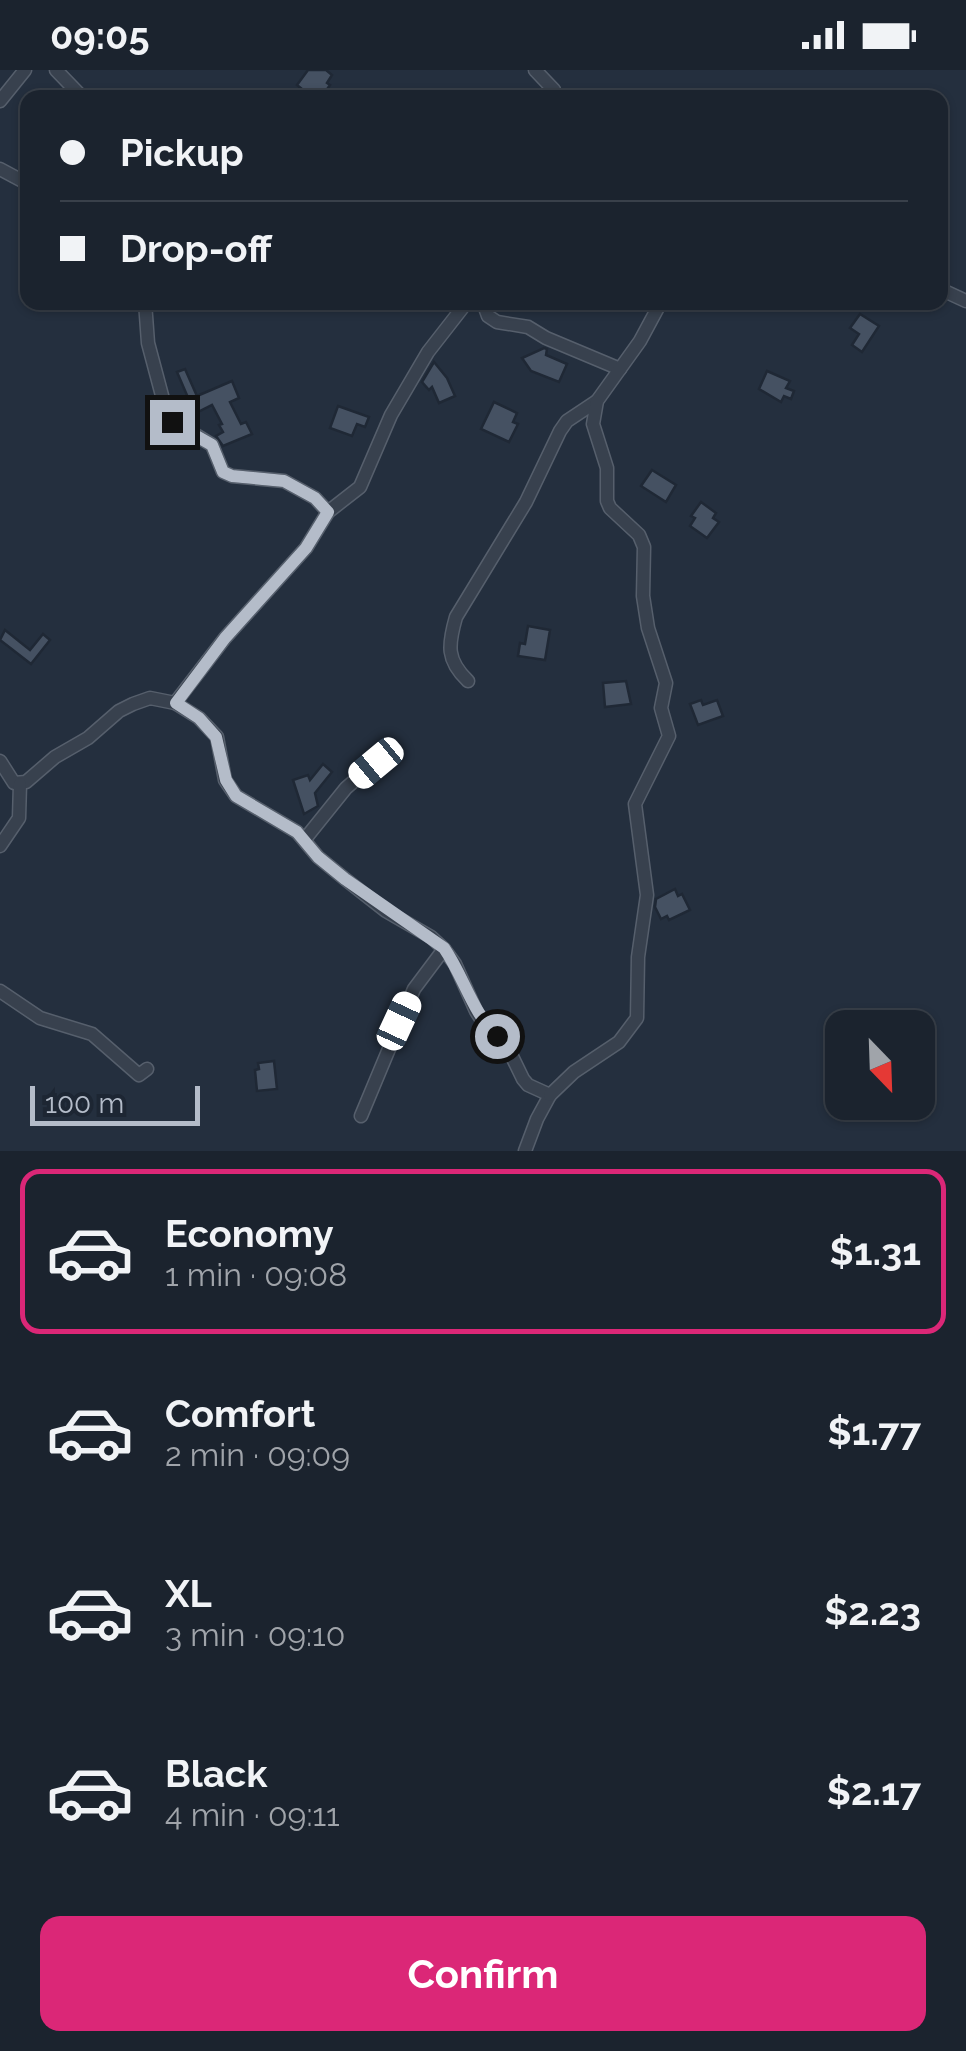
<!DOCTYPE html>
<html lang="en">
<head>
<meta charset="utf-8">
<style>
  :root { --surface:#1b232e; --page:#282f3a; --text:#f1f3f6; --muted:#a0a4aa; --line:#39404a; --accent:#db2777 }
  body { margin:0; font-family:Raleway,sans-serif; background:var(--page); color:var(--text); height:100vh; display:flex; flex-direction:column; font-size:38px; white-space:nowrap }
  * { box-sizing:border-box; margin:0 }
  p { font-size:32px; color:var(--muted) }
  .icon { flex:none; width:55px; height:55px; fill:none; stroke:currentColor; stroke-width:2; stroke-linecap:round; stroke-linejoin:round }
  .map { position:relative; height:1081px; overflow:hidden }
  .side { display:flex; flex-direction:column; background:var(--surface); flex:1 }
  .side>* { flex:none }
  .banner { position:absolute; left:20px; top:20px; width:928px; height:220px; border-radius:20px; box-shadow:0 2px 8px #0004,0 0 0 2px var(--line); display:grid; align-content:center; height:220px; padding:0 40px; background:var(--surface) }
  .needle { width:65px; rotate:157deg }
  .controls { position:absolute; left:825px; top:940px; display:grid; gap:20px }
  .controls a { display:grid; place-items:center; width:110px; height:110px; border-radius:20px; background:var(--surface); box-shadow:0 2px 8px #0004,0 0 0 2px var(--line); font-size:50px }
  .scale { position:absolute; left:30px; bottom:25px; width:170px; box-sizing:border-box; padding-left:10px; border:5px solid #b4bcc9; border-top:0; font-size:28px; line-height:35px; white-space:nowrap; color:#b4bcc9; -webkit-text-stroke:8px #1d2633; paint-order:stroke }
  .end { position:absolute; width:45px; height:45px; margin:-22px; border:12px solid #b4bcc9; background:#111; box-shadow:0 0 0 5px #111 }
  .from { border-radius:50% }
  .car { position:absolute; width:30px; height:60px; margin:-30px -15px; border-radius:12px; box-shadow:0 0 8px 2px #0007; background:linear-gradient(#fff 24%,#345 0 40%,#fff 0 76%,#345 0 86%,#fff 0) }
  .banner b { display:flex; align-items:center; gap:35px; height:95px; font-size:38px }
  .banner b+b { border-top:2px solid var(--line) }
  .banner i { width:25px; height:25px; background:var(--text) }
  ul { padding:18px 0 0; list-style:none }
  li { display:flex; align-items:center; gap:30px; height:165px; margin:0 20px 15px; padding:0 20px; border:5px solid transparent; border-radius:20px }
  li div { flex:1 }
  li b { display:block; font-size:38px }
  li em { font-style:normal; font-weight:700 }
  li.active { border-color:var(--accent) }
  li>.icon { width:90px; height:90px; stroke-width:1.5 }
  .action { display:flex; gap:20px; margin-top:auto; padding:20px 40px }
  .action a { flex:1; height:115px; border-radius:20px; background:var(--accent); color:#fff; font-size:40px; font-weight:700; line-height:115px; text-align:center }
  .status { display:flex; justify-content:space-between; align-items:center; height:70px; padding:0 50px; background:var(--surface); direction:ltr }
  .status svg { height:28px; fill:currentColor }
  .map>svg:first-child { display:block }
</style>
</head>
<body>
<div class="status"><b>09:05</b><svg viewBox="0 0 49 12"><path d="M0 12V9h3v3zM5 12V6h3v6zM10 12V3h3v9zM15 12V0h3v12zM26 1h20v11H26zM47 4h2v5h-2z"/></svg></div>
<div class="map">
<svg width="966" height="1081" viewBox="0 0 966 1081">
  <rect width="100%" height="100%" fill="#242f3e"/>
  <g fill="#455162" stroke="#1f2835" stroke-width="2.5">
    <path d="M308 0H326L332 5 327 13 330 15 321 28H313L297 15Z"/>
    <path d="M860 244 879 256 862 282 852 275 859 264 850 258Z"/>
    <path d="M544 278 547 279 546 285 567 294 559 312 531 301 522 288Z"/>
    <path d="M434 292 447 308 455 326 439 333 432 317 429 320 422 312Z"/>
    <path d="M185 299 197 326 232 311 239 328 230 332 241 354 246 352 252 364 223 376 216 366 223 362 219 355 222 354 212 335 188 347 181 334 189 330 177 302Z"/>
    <path d="M767 301 790 311 786 318 794 321 791 329 784 326 781 332 759 319Z"/>
    <path d="M494 332 517 343 513 352 518 354 509 372 481 359Z"/>
    <path d="M338 336 369 347 365 357 357 354 352 366 330 358Z"/>
    <path d="M652 400 676 415 666 432 641 416Z"/>
    <path d="M701 432 716 443 713 448 719 452 707 468 690 456 695 448 691 446Z"/>
    <path d="M528 556 550 560 545 590 518 586 520 573 525 574Z"/>
    <path d="M5 560 30 580 43 564 50 570 31 594 0 570Z"/>
    <path d="M626 611 631 634 605 637 603 613Z"/>
    <path d="M701 630 703 635 717 630 723 646 698 655 690 634Z"/>
    <path d="M323 694 332 702 315 723 318 736 304 744 293 710 308 705 310 710Z"/>
    <path d="M675 819 678 826 682 824 690 840 669 850 667 846 661 849 655 837 656 829Z"/>
    <path d="M274 991 277 1019 257 1021 255 1000 259 999 258 993Z"/>
  </g>
  <g fill="none" stroke-linecap="round" stroke-linejoin="round">
    <g stroke="#565f6c" stroke-width="15">
      <g id="street">
        <path d="M56 0 83 28"/>
        <path d="M535 0 554 20 555 28"/>
        <path d="M0 31 25 0"/>
        <path d="M0 99 28 114"/>
        <path d="M940 219 966 231"/>
        <path d="M145 232 148 273 168 348 212 375 223 402 232 406 284 411 315 428 328 442"/>
        <path d="M483 232 488 246 497 252 528 257 546 268 620 299"/>
        <path d="M468 611C446 590 448 575 456 547L526 432 560 361 567 351 597 331"/>
        <path d="M175 633 225 568 306 478 328 442 360 417 391 345 428 282 467 232"/>
        <path d="M0 691 14 713 26 712 55 687 88 668 119 641 133 634 150 628 175 633 199 648 217 667 225 710 236 726 297 762 318 787 345 809 386 841 431 867 444 879 455 894 476 941 485 955 506 974 523 1009 528 1015 550 1025 537 1049 525 1081"/>
        <path d="M305 769 346 718 375 693"/>
        <path d="M0 776 19 748 20 714"/>
        <path d="M0 921 40 948 92 964 139 1005 147 999"/>
        <path d="M550 1025 574 1002 619 972 637 948 638 887 647 825 635 734 669 666 661 638 666 613 648 558 643 526 644 477 639 465 610 438 607 431V398L593 354 597 331 640 271 661 232"/>
        <path d="M361 1046 414 919 444 879"/>
      </g>
    </g>
    <use href="#street" stroke="#38414e" stroke-width="12"/>
  </g>
  <g fill="none" stroke-linecap="round" stroke-linejoin="round">
    <path stroke="#b4bcc9" stroke-width="12" d="M172 352 212 375 223 402 232 406 284 411 315 428 328 442 306 478 225 568 176 633 199 648 216 667 226 710 236 726 297 762 318 787 345 809 444 878C464 907 472 942 497 966"/>
  </g>
</svg>
<div class="controls">
<a><svg class="needle" viewBox="-14 -14 28 28"><path d="M0-13l5 13h-10z" fill="#e53935"/><path d="M0 13l5-13h-10z" fill="#a0a4aa"/></svg></a>
</div>
<div class="scale">100 m</div>
<i class="end from" style="left:497px;top:966px"></i>
<i class="end" style="left:172px;top:352px"></i>
<i class="car" style="left:376px;top:693px;rotate:230deg"></i>
<i class="car" style="left:399px;top:951px;rotate:25deg"></i>
<div class="banner">
<b><i class="from"></i>Pickup</b>
<b><i></i>Drop-off</b>
</div>
</div>
<section class="side">
<ul>
<li class="active"><svg class="icon" aria-label="car" viewBox="0 0 24 24"><path d="M5 17H2v-5l4-1 3-4h7l3 4 3 1v5h-3M9 17h6M6 11h13"/><circle cx="7" cy="17" r="2"/><circle cx="17" cy="17" r="2"/></svg><div><b>Economy</b><p>1 min · 09:08</p></div><em>$1.31</em></li>
<li><svg class="icon" aria-label="car" viewBox="0 0 24 24"><path d="M5 17H2v-5l4-1 3-4h7l3 4 3 1v5h-3M9 17h6M6 11h13"/><circle cx="7" cy="17" r="2"/><circle cx="17" cy="17" r="2"/></svg><div><b>Comfort</b><p>2 min · 09:09</p></div><em>$1.77</em></li>
<li><svg class="icon" aria-label="car" viewBox="0 0 24 24"><path d="M5 17H2v-5l4-1 3-4h7l3 4 3 1v5h-3M9 17h6M6 11h13"/><circle cx="7" cy="17" r="2"/><circle cx="17" cy="17" r="2"/></svg><div><b>XL</b><p>3 min · 09:10</p></div><em>$2.23</em></li>
<li><svg class="icon" aria-label="car" viewBox="0 0 24 24"><path d="M5 17H2v-5l4-1 3-4h7l3 4 3 1v5h-3M9 17h6M6 11h13"/><circle cx="7" cy="17" r="2"/><circle cx="17" cy="17" r="2"/></svg><div><b>Black</b><p>4 min · 09:11</p></div><em>$2.17</em></li>
</ul>
<div class="action"><a>Confirm</a></div>
</section>
</body>
</html>
